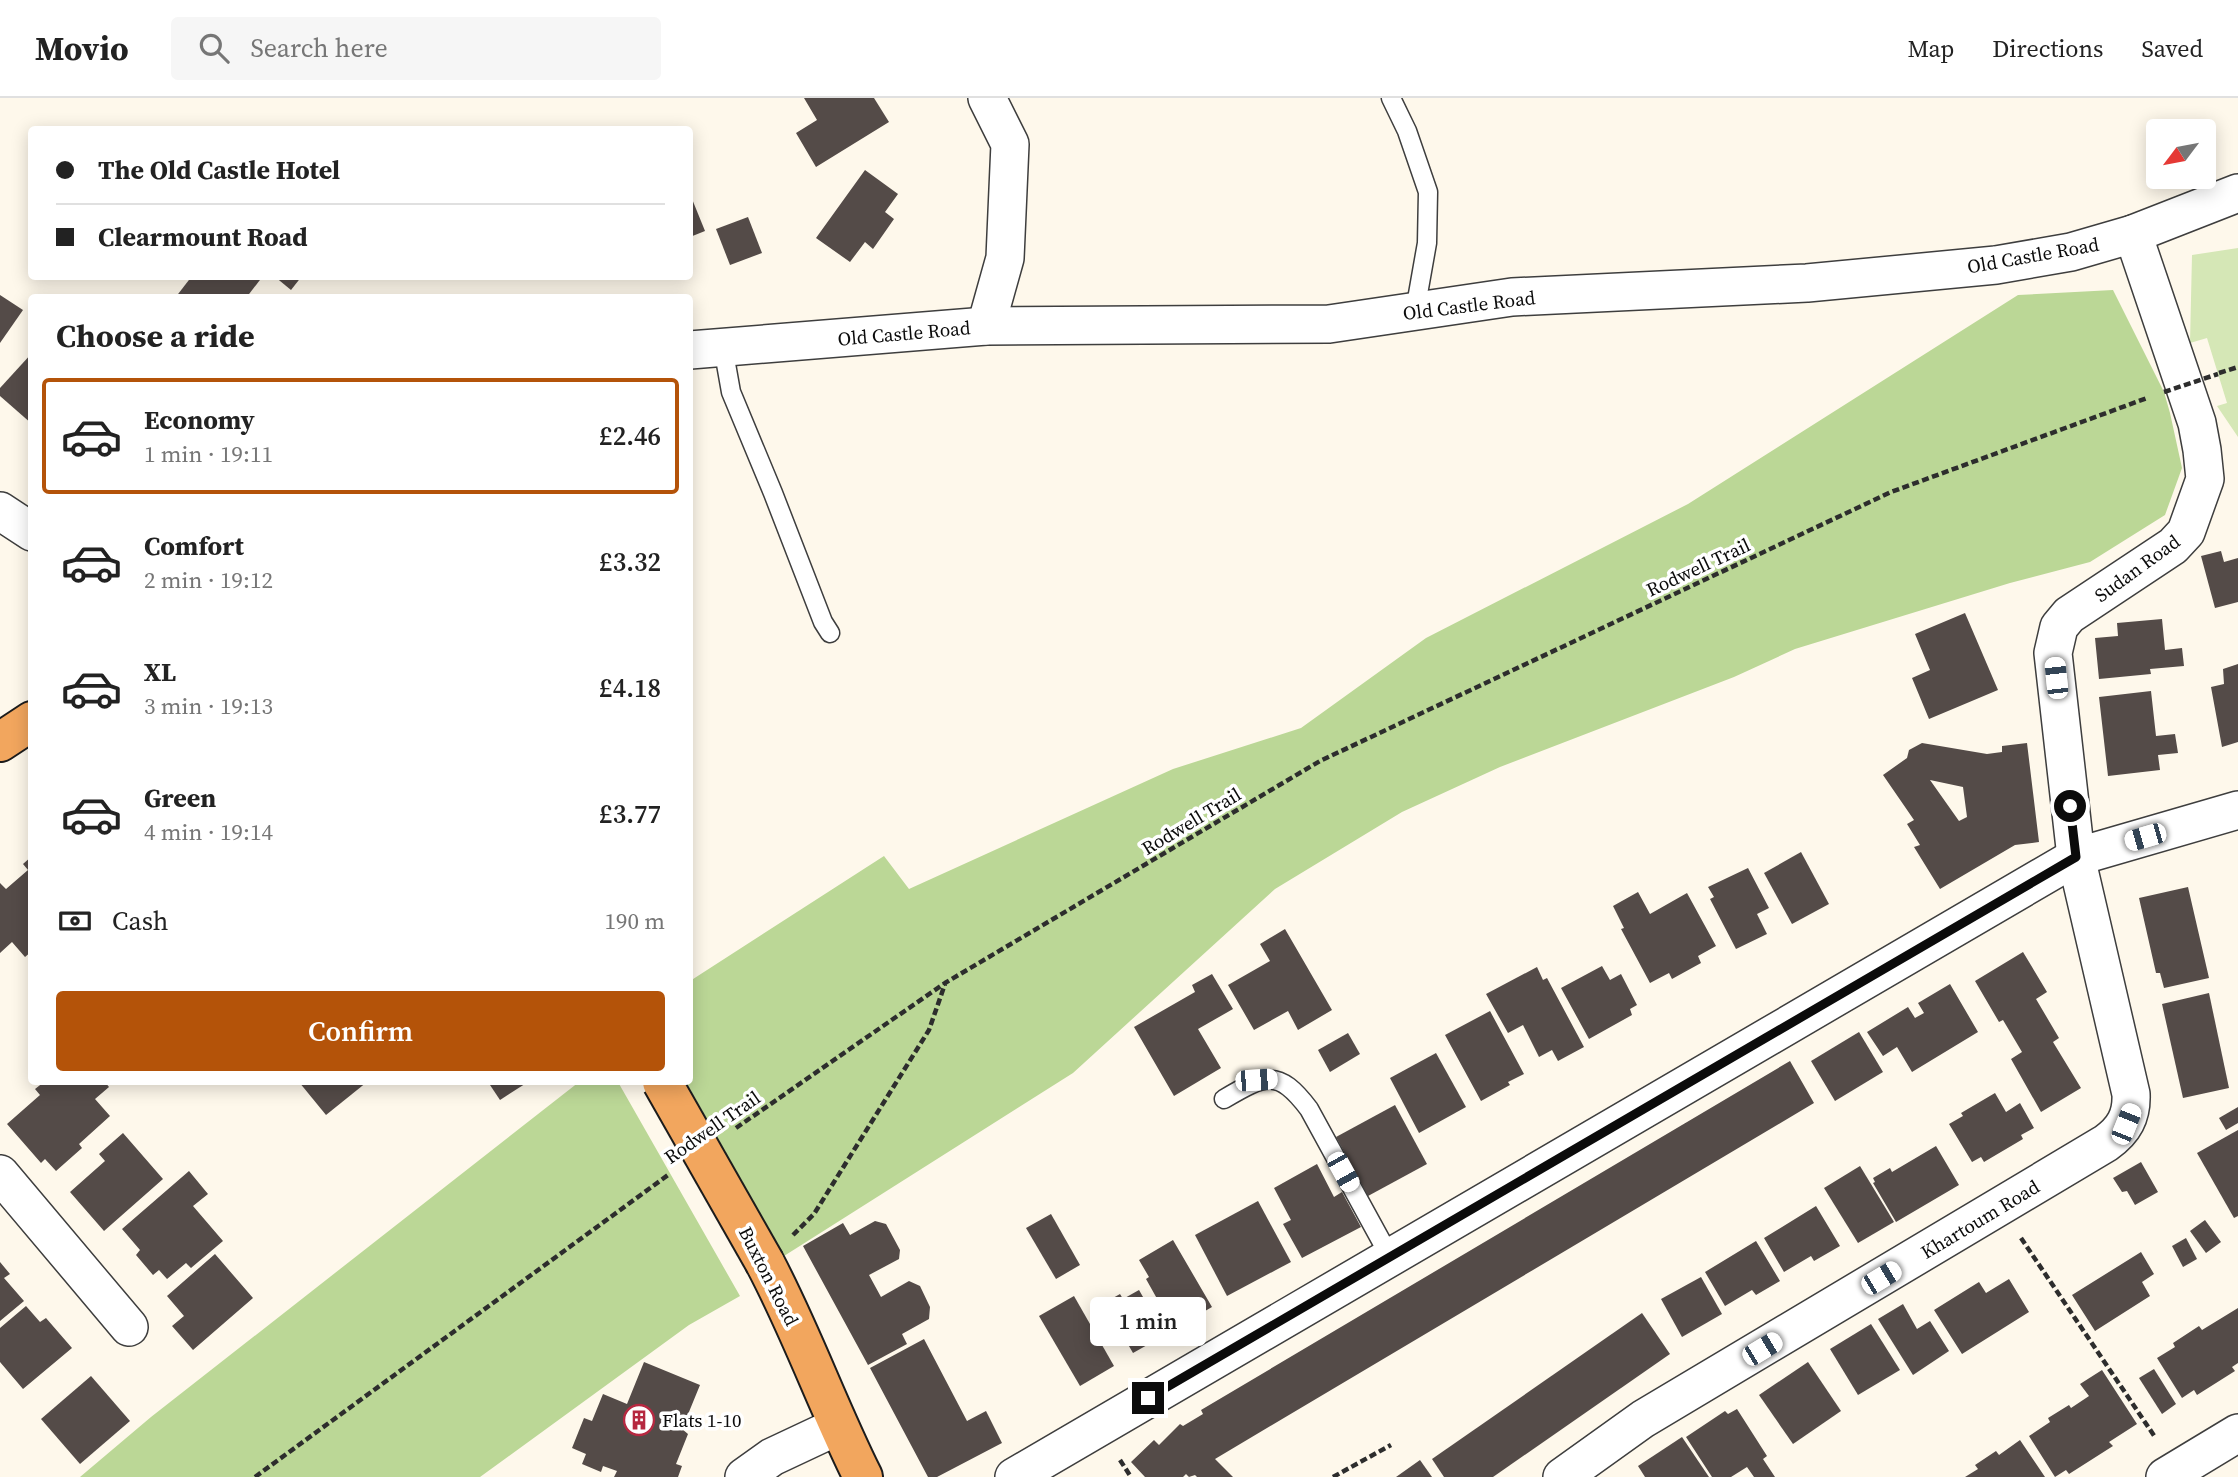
<!DOCTYPE html>
<html lang="en">
<head>
<meta charset="utf-8">
<style>
  :root { --surface:#fff; --page:#f6f6f6; --text:#222; --muted:#767676; --line:#e0e0e0; --accent:#b45309 }
  body { margin:0; font-family:"Source Serif 4",serif; background:var(--page); color:var(--text); height:100vh; display:flex; flex-direction:column; font-size:26px; white-space:nowrap }
  * { box-sizing:border-box; margin:0 }
  p { font-size:23px; color:var(--muted) }
  .icon { flex:none; width:38px; height:38px; fill:none; stroke:currentColor; stroke-width:2; stroke-linecap:round; stroke-linejoin:round }
  .map { position:relative; flex:1; overflow:hidden }
  .drawer { position:absolute; left:28px; top:196px; width:665px; height:791px; display:flex; flex-direction:column; background:var(--surface); border-radius:7px; box-shadow:0 4px 18px #0003 }
  .drawer>* { flex:none }
  .banner { position:absolute; left:28px; top:28px; width:665px; height:154px; border-radius:7px; box-shadow:0 4px 18px #0003; display:grid; align-content:center; height:154px; padding:0 28px; background:var(--surface) }
  .needle { width:46px; rotate:238deg }
  .buttons { position:absolute; left:2146px; top:21px; display:grid; gap:14px }
  .buttons a { display:grid; place-items:center; width:70px; height:70px; border-radius:7px; background:var(--surface); box-shadow:0 4px 18px #0003; font-size:35px }
  .end { position:absolute; width:32px; height:32px; margin:-16px; border:9px solid #0b0b0b; background:#fff; box-shadow:0 0 0 4px #fff }
  .from { border-radius:50% }
  .bubble { position:absolute; height:49px; border-radius:7px; background:var(--surface); box-shadow:0 4px 18px #0003; font-size:23px; font-weight:600; line-height:49px; text-align:center }
  .car { position:absolute; width:21px; height:42px; margin:-21px -10px; border-radius:9px; box-shadow:0 0 5px 2px #0007; background:linear-gradient(#fff 24%,#345 0 40%,#fff 0 76%,#345 0 86%,#fff 0) }
  .banner b { display:flex; align-items:center; gap:24px; height:66px; font-size:26px }
  .banner b+b { border-top:2px solid var(--line) }
  .banner i { width:18px; height:18px; background:var(--text) }
  ul { padding:0; list-style:none }
  li { display:flex; align-items:center; gap:21px; height:116px; margin:0 14px 10px; padding:0 14px; border:4px solid transparent; border-radius:7px }
  li div { flex:1 }
  li b { display:block; font-size:26px }
  li em { font-style:normal; font-weight:600 }
  li.selected { border-color:var(--accent) }
  li>.icon { width:63px; height:63px; stroke-width:1.5 }
  h2 { padding:0 28px; font-size:32px; line-height:84px }
  .pay { display:flex; align-items:center; gap:18px; height:77px; padding:0 28px; font-size:26px }
  .pay p { margin-inline-start:auto }
  .button { display:flex; gap:14px; margin-top:auto; padding:14px 28px }
  .button a { flex:1; height:80px; border-radius:7px; background:var(--accent); color:#fff; font-size:28px; font-weight:600; line-height:80px; text-align:center }
  header { display:flex; align-items:center; gap:42px; box-sizing:border-box; height:98px; padding:0 35px; background:var(--surface); border-bottom:2px solid var(--line) }
  header strong { font-size:33px }
  nav { display:flex; gap:38px; margin-inline-start:auto; font-size:24px }
  .search { width:490px; height:63px; background:var(--page); display:flex; align-items:center; gap:18px; box-sizing:border-box; padding:0 24px; border-radius:7px; color:var(--muted); font-size:26px }
  .map>svg:first-child { display:block }
</style>
</head>
<body>
<header>
<strong>Movio</strong>
<div class="search"><svg class="icon" aria-label="search" viewBox="0 0 24 24"><circle cx="10" cy="10" r="6"/><path d="M15 15l6 6"/></svg>Search here</div>
<nav><a>Map</a><a>Directions</a><a>Saved</a></nav>
</header>
<div class="map">
<svg width="2238" height="1379" viewBox="0 0 2238 1379">
  <rect width="100%" height="100%" fill="#fef8eb"/>
  <path fill="#d5e7b6" d="M2238 150V339L2217 308 2227 305 2207 240 2190 245 2192 157Z"/>
  <g fill="#bbd796">
    <path d="M2113 192 2164 294 2170 315 2182 370 2165 417 2090 464 2010 485 1795 551 1734 579 1500 669 1402 714 1275 791 1073 975 784 1158 686 984H690V883L884 758 909 791 1173 671 1301 630 1426 540 1688 406 2018 197Z"/>
    <path d="M579 984H618L740 1198 689 1227 480 1379H80L151 1319Z"/>
  </g>
  <g fill="#544b48" fill-rule="evenodd">
    <path d="M804 0H874L889 24 816 69 796 35 817 22Z"/>
    <path d="M865 72 898 96 885 114 894 121 873 151 865 144 850 164 816 140Z"/>
    <path d="M690 96 705 133 690 139Z"/>
    <path d="M748 119 762 155 730 167 716 131Z"/>
    <path d="M192 178H263L246 200H175Z"/>
    <path d="M274 178H302L291 192Z"/>
    <path d="M0 197 23 212 0 245Z"/>
    <path d="M32 255V326L0 298V290Z"/>
    <path d="M2221 453 2224 464 2238 460V504L2215 510 2201 458Z"/>
    <path d="M1965 515 1998 592 1929 621 1912 580 1930 572 1915 536Z"/>
    <path d="M2162 521 2165 552 2182 550 2184 568 2150 571 2151 576 2099 581 2095 540 2118 538 2117 525Z"/>
    <path d="M2238 566V644L2222 649 2211 589 2224 586 2223 571Z"/>
    <path d="M2151 593 2156 638 2175 636 2178 655 2158 657 2160 672 2108 678 2099 599Z"/>
    <path d="M1922 645 1987 656 2002 654V648L2027 645 2039 744 2015 747 1940 791 1914 749 1920 747 1907 726 1914 722 1883 677 1907 660 1909 652ZM1930 682 1963 689 1967 719 1959 723Z"/>
    <path d="M1801 754 1829 806 1792 826 1764 775Z"/>
    <path d="M32 758V853L25 859 12 844 0 855V785L6 791 28 772 23 766Z"/>
    <path d="M1748 770 1769 810 1757 816 1767 836 1736 851 1710 801 1714 799 1708 789Z"/>
    <path d="M2188 789 2209 880 2164 890 2160 875H2156L2139 800Z"/>
    <path d="M1638 794 1650 816 1687 795 1716 848 1698 858 1701 865 1672 881 1669 875 1650 885 1621 831 1624 830 1613 808Z"/>
    <path d="M1285 831 1332 912 1298 932 1288 913 1254 932 1228 887 1270 863 1260 846Z"/>
    <path d="M2023 854 2047 894 2036 901 2059 940 2053 944 2081 990 2041 1014 2011 961 2022 954 2003 922 1999 924 1975 883Z"/>
    <path d="M1602 868 1610 882 1621 876 1637 907 1630 911 1632 917 1589 941 1561 890Z"/>
    <path d="M1537 869 1543 882 1547 880 1584 949 1558 963 1552 952 1539 959 1523 927 1508 935 1486 896Z"/>
    <path d="M1212 876 1233 911 1198 931 1221 970 1174 998 1134 929 1195 894 1192 887Z"/>
    <path d="M1950 886 1978 934 1912 974 1897 949 1883 958 1867 934 1908 909 1915 920 1924 915 1918 905Z"/>
    <path d="M2209 895 2229 990 2183 1000 2162 906Z"/>
    <path d="M1490 913 1524 976 1508 984 1510 987 1481 1003 1445 937Z"/>
    <path d="M1859 934 1883 974 1835 1003 1811 963Z"/>
    <path d="M1348 935 1360 956 1330 974 1318 952Z"/>
    <path d="M1436 955 1466 1009 1419 1035 1390 980Z"/>
    <path d="M1790 963 1814 1005 1215 1361 1233 1379H1197L1195 1377 1189 1379 1186 1376 1183 1379H1145L1131 1364 1154 1342 1159 1347 1180 1326 1183 1328 1203 1316 1201 1312Z"/>
    <path d="M44 984H105L109 989 95 1001 110 1018 79 1046 82 1050 56 1073 45 1061 41 1065 7 1026 40 997 35 991Z"/>
    <path d="M299 984H367L326 1017Z"/>
    <path d="M488 984H528L500 1002Z"/>
    <path d="M1995 995 2006 1014 2020 1005 2034 1030 2021 1037 2023 1041 1984 1064 1981 1059 1972 1064 1949 1026 1963 1018 1961 1015Z"/>
    <path d="M1395 1007 1427 1066 1368 1098 1336 1039Z"/>
    <path d="M2238 1009V1025L2226 1032 2219 1020Z"/>
    <path d="M2238 1032V1118L2234 1120 2197 1055Z"/>
    <path d="M123 1035 163 1081 104 1133 70 1094 105 1063 99 1056Z"/>
    <path d="M1936 1048 1959 1087 1896 1124 1873 1085 1875 1084 1873 1080 1890 1070 1892 1074Z"/>
    <path d="M2141 1064 2158 1094 2135 1107 2127 1093 2122 1094 2113 1080Z"/>
    <path d="M1317 1066 1334 1099 1342 1094 1361 1129 1302 1160 1283 1126 1291 1122 1274 1090Z"/>
    <path d="M1860 1068 1894 1124 1858 1145 1824 1090Z"/>
    <path d="M189 1073 208 1096 193 1108 223 1143 191 1170 186 1165 167 1181 159 1172 153 1177 136 1157 140 1152 122 1131Z"/>
    <path d="M1258 1103 1291 1164 1227 1198 1195 1137Z"/>
    <path d="M1816 1108 1840 1148 1814 1163 1811 1158 1784 1174 1764 1140Z"/>
    <path d="M1051 1116 1080 1167 1056 1181 1026 1130Z"/>
    <path d="M2205 1122 2221 1144 2206 1155 2190 1133Z"/>
    <path d="M875 1123 886 1126 900 1152 899 1161 869 1177 881 1199 909 1183 920 1188 930 1209 929 1221 902 1236 907 1246 868 1267 803 1148 843 1125 850 1137Z"/>
    <path d="M2186 1140 2197 1161 2183 1169 2172 1148Z"/>
    <path d="M1173 1142 1212 1209 1174 1231 1146 1181 1149 1179 1139 1162Z"/>
    <path d="M1756 1143 1780 1183 1756 1197 1752 1192 1725 1208 1705 1174Z"/>
    <path d="M2141 1154 2154 1176 2142 1184 2150 1198 2095 1233 2072 1197Z"/>
    <path d="M215 1156 253 1200 193 1252 172 1228 184 1218 167 1198Z"/>
    <path d="M0 1164 10 1176 4 1180 24 1203 0 1223Z"/>
    <path d="M1701 1179 1722 1216 1682 1239 1661 1201Z"/>
    <path d="M2009 1181 2029 1214 1962 1256 1934 1212 1979 1184 1986 1195Z"/>
    <path d="M1139 1192 1165 1237 1133 1255 1104 1205 1120 1196 1123 1201Z"/>
    <path d="M1074 1198 1114 1268 1080 1288 1039 1218Z"/>
    <path d="M1903 1206 1917 1231 1930 1223 1949 1253 1913 1277 1878 1221Z"/>
    <path d="M26 1208 40 1224 46 1220 72 1250 23 1291 0 1264V1230Z"/>
    <path d="M2238 1210V1265L2232 1269 2235 1273 2197 1297 2194 1292 2182 1300 2157 1260 2175 1249 2173 1245 2199 1228 2202 1232Z"/>
    <path d="M1642 1215 1670 1256 1493 1379H1444L1432 1361Z"/>
    <path d="M1871 1226 1900 1272 1858 1297 1830 1251Z"/>
    <path d="M924 1241 967 1323 986 1313 1002 1345 937 1379H928L870 1270Z"/>
    <path d="M644 1264 700 1287 682 1331 688 1336 676 1366 682 1368 678 1379H614L617 1373 603 1368 601 1374 582 1366 586 1356 572 1350 584 1320 592 1323 603 1296 627 1306Z"/>
    <path d="M1808 1264 1841 1313 1793 1346 1759 1297Z"/>
    <path d="M2154 1271 2176 1306 2162 1316 2139 1280Z"/>
    <path d="M2102 1272 2137 1326 2109 1344 2113 1348 2069 1376 2066 1372 2055 1379 2029 1338 2050 1324 2048 1320 2069 1307 2071 1310 2089 1298 2080 1286Z"/>
    <path d="M91 1278 130 1323 80 1366 41 1321Z"/>
    <path d="M1737 1311 1767 1358 1763 1361 1775 1379H1754L1747 1369 1731 1379H1712L1686 1339 1725 1313 1728 1316Z"/>
    <path d="M1682 1339 1709 1379H1645L1638 1368Z"/>
    <path d="M2020 1342 2045 1379H1965L1978 1371 1975 1367 1996 1353 1999 1357Z"/>
    <path d="M1420 1362 1432 1379H1396Z"/>
  </g>
  <g fill="none" stroke-linecap="round" stroke-linejoin="round">
    <g stroke="#3e3e3e" stroke-width="21">
      <g id="service">
        <path d="M1391 0 1407 33 1428 94 1427 145 1415 213"/>
        <path d="M723 249 731 294 773 395 823 524 830 535"/>
        <path d="M1224 1001C1265 977 1278 970 1309 1011L1390 1159"/>
      </g>
    </g>
    <g stroke="#3e3e3e" stroke-width="40">
      <g id="minor">
        <path d="M986 228 1005 160 1010 46 987 0"/>
        <path d="M690 252 986 228 1329 226 1512 199 1807 185 1996 167 2071 154 2133 136 2238 95"/>
        <path d="M0 413 32 434"/>
        <path d="M0 1076 129 1229"/>
        <path d="M744 1379 772 1359 838 1328"/>
        <path d="M1014 1379 2076 759 2238 712"/>
        <path d="M1562 1379 1643 1321 2106 1045C2124 1032 2132 1018 2131 996L2076 759 2053 555 2059 529 2069 517 2173 448 2186 434 2205 381 2202 352 2197 325 2133 136"/>
        <path d="M2165 1379 2238 1335"/>
      </g>
    </g>
    <g stroke="#1c1c1c" stroke-width="42">
      <g id="trunk">
        <path d="M0 644 32 623"/>
        <path d="M765 1165C802 1235 828 1309 863 1379"/>
      </g>
    </g>
    <g stroke="#2d2d2d" stroke-width="4.5" stroke-dasharray="7 3.5" stroke-linecap="butt">
      <path d="M2219 275 2238 269"/>
      <path d="M736 1030 945 885 1320 663 1891 394 2147 300"/>
      <path d="M793 1137 814 1116 929 932 945 886"/>
      <path d="M2021 1140 2155 1339"/>
      <path d="M1120 1362 1131 1379"/>
      <path d="M255 1379 668 1077"/>
      <path d="M1333 1379 1391 1347"/>
    </g>
    <use href="#service" stroke="#fff" stroke-width="18"/>
    <use href="#minor" stroke="#fff" stroke-width="37"/>
    <use href="#trunk" stroke="#f2a65e" stroke-width="38"/>
    <g stroke="#1c1c1c" stroke-width="42" stroke-linecap="butt">
      <path id="trunk-bridge" d="M662 984 765 1165"/>
    </g>
    <path stroke="#2d2d2d" stroke-width="4.5" stroke-dasharray="7 3.5" stroke-linecap="butt" d="M2164 294 2218 276"/>
    <use href="#trunk-bridge" stroke="#f2a65e" stroke-width="38"/>
  </g>
  <g fill="none" stroke-linecap="round" stroke-linejoin="round">
    <path stroke="#0b0b0b" stroke-width="9" d="M1148 1300 2076 759 2070 708"/>
  </g>
  <defs>
    <g id="building-ring" transform="scale(1.575)"><circle r="9.5" fill="#fff" stroke="#b62840" stroke-width="1.5"/><path d="M-4-6H4V6H1V3H-1V6H-4ZM-2.5-4.3h1.7v1.8h-1.7ZM.8-4.3h1.7v1.8H.8ZM-2.5-1h1.7V.8h-1.7ZM.8-1h1.7V.8H.8Z" fill="#b62840"/></g>
  </defs>
  <g fill-rule="evenodd">
    <use href="#building-ring" x="639" y="1322"/>
  </g>
  <g text-anchor="middle" dominant-baseline="central" stroke-width="7" stroke-linejoin="round" paint-order="stroke">
    <g font-size="19" fill="#0b0b0b" stroke="#fff">
      <text transform="translate(2033 157) rotate(-10)">Old Castle Road</text>
      <text transform="translate(1469 207) rotate(-7)">Old Castle Road</text>
      <text transform="translate(904 235) rotate(-5)">Old Castle Road</text>
      <text transform="translate(1698 469) rotate(-25)">Rodwell Trail</text>
      <text transform="translate(2137 470) rotate(-36)">Sudan Road</text>
      <text transform="translate(1191 723) rotate(-31)">Rodwell Trail</text>
      <text transform="translate(712 1029) rotate(-35)">Rodwell Trail</text>
      <text transform="translate(1980 1121) rotate(-31)">Khartoum Road</text>
      <text transform="translate(769 1178) rotate(63)">Buxton Road</text>
    </g>
    <g font-size="19" fill="#0b0b0b" stroke="#fff" text-anchor="start">
      <text x="662" y="1322">Flats 1-10</text>
    </g>
  </g>
</svg>
<div class="buttons">
<a><svg class="needle" viewBox="-14 -14 28 28"><path d="M0-13l5 13h-10z" fill="#e53935"/><path d="M0 13l5-13h-10z" fill="#767676"/></svg></a>
</div>
<i class="end from" style="left:2070px;top:708px"></i>
<i class="end" style="left:1148px;top:1300px"></i>
<div class="bubble" style="left:1090px;top:1199px;width:116px">1 min</div>
<i class="car" style="left:2056px;top:580px;rotate:354deg"></i>
<i class="car" style="left:2145px;top:739px;rotate:254deg"></i>
<i class="car" style="left:1256px;top:982px;rotate:86deg"></i>
<i class="car" style="left:2126px;top:1026px;rotate:22deg"></i>
<i class="car" style="left:1343px;top:1074px;rotate:151deg"></i>
<i class="car" style="left:1881px;top:1180px;rotate:59deg"></i>
<i class="car" style="left:1762px;top:1251px;rotate:59deg"></i>
<div class="banner">
<b><i class="from"></i>The Old Castle Hotel</b>
<b><i></i>Clearmount Road</b>
</div>
<section class="drawer">
<h2>Choose a ride</h2>
<ul>
<li class="selected"><svg class="icon" aria-label="car" viewBox="0 0 24 24"><path d="M5 17H2v-5l4-1 3-4h7l3 4 3 1v5h-3M9 17h6M6 11h13"/><circle cx="7" cy="17" r="2"/><circle cx="17" cy="17" r="2"/></svg><div><b>Economy</b><p>1 min · 19:11</p></div><em>£2.46</em></li>
<li><svg class="icon" aria-label="car" viewBox="0 0 24 24"><path d="M5 17H2v-5l4-1 3-4h7l3 4 3 1v5h-3M9 17h6M6 11h13"/><circle cx="7" cy="17" r="2"/><circle cx="17" cy="17" r="2"/></svg><div><b>Comfort</b><p>2 min · 19:12</p></div><em>£3.32</em></li>
<li><svg class="icon" aria-label="car" viewBox="0 0 24 24"><path d="M5 17H2v-5l4-1 3-4h7l3 4 3 1v5h-3M9 17h6M6 11h13"/><circle cx="7" cy="17" r="2"/><circle cx="17" cy="17" r="2"/></svg><div><b>XL</b><p>3 min · 19:13</p></div><em>£4.18</em></li>
<li><svg class="icon" aria-label="car" viewBox="0 0 24 24"><path d="M5 17H2v-5l4-1 3-4h7l3 4 3 1v5h-3M9 17h6M6 11h13"/><circle cx="7" cy="17" r="2"/><circle cx="17" cy="17" r="2"/></svg><div><b>Green</b><p>4 min · 19:14</p></div><em>£3.77</em></li>
</ul>
<div class="pay"><svg class="icon" aria-label="cash" viewBox="0 0 24 24"><path d="M3 7h18v10H3z"/><circle cx="12" cy="12" r="2"/></svg>Cash<p>190 m</p></div>
<div class="button"><a>Confirm</a></div>
</section>
</div>
</body>
</html>
